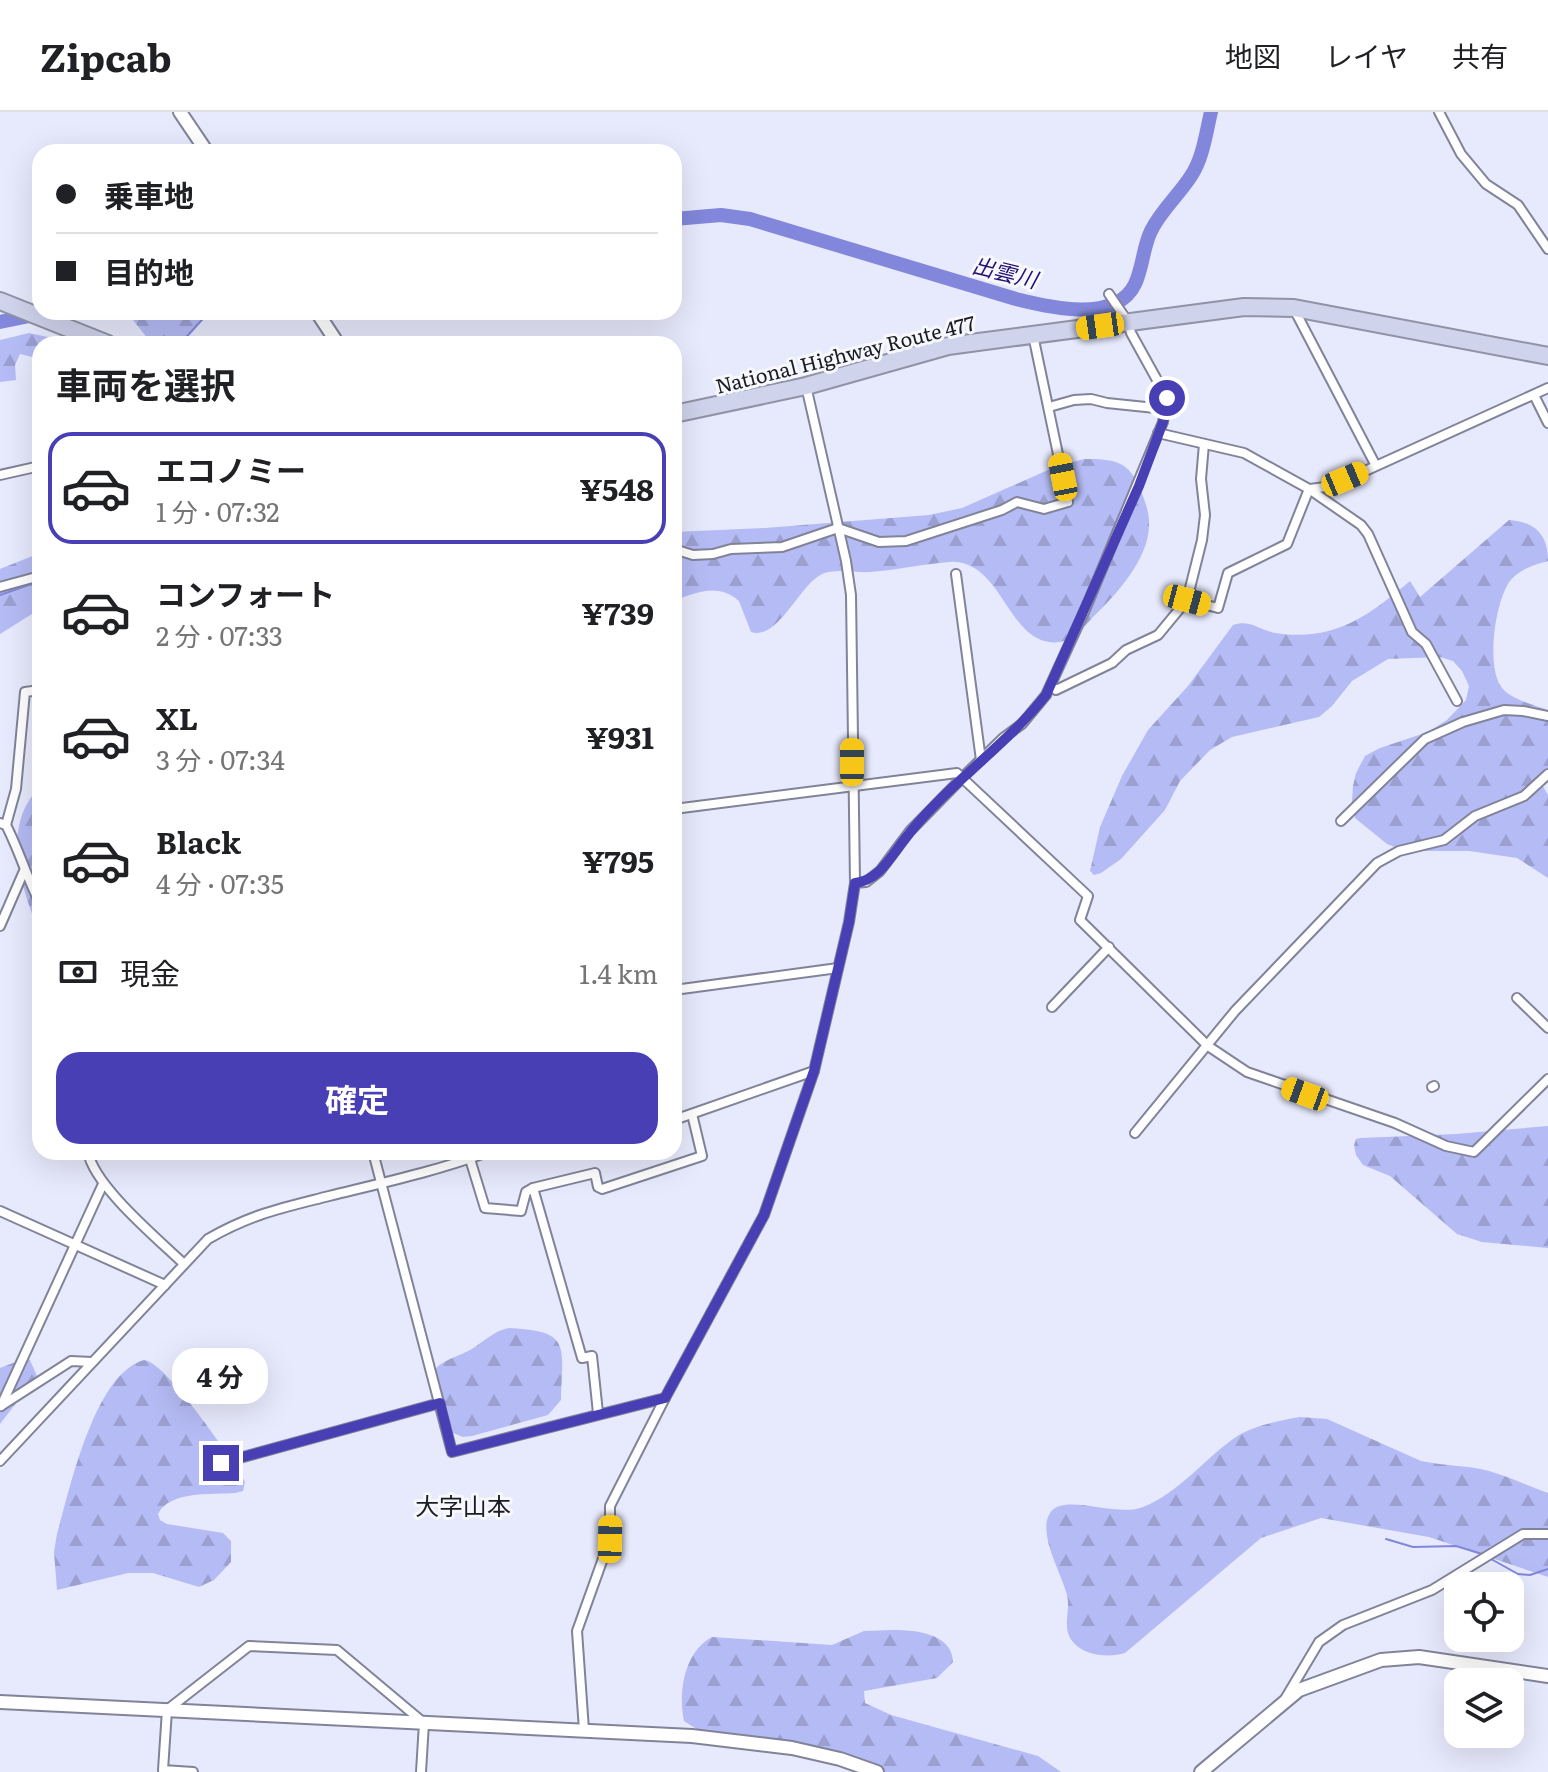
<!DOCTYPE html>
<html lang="ja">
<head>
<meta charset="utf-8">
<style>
  :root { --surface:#fff; --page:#f6f6f6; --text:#202124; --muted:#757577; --line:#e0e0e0; --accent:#483fb5 }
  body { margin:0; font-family:Literata,"Noto Sans JP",serif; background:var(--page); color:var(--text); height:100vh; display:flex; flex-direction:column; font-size:30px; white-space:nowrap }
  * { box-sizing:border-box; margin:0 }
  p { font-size:26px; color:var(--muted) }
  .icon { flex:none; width:44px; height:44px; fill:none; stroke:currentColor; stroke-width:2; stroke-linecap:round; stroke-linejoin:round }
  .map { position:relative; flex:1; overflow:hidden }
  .panel { position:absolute; left:32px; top:224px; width:650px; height:824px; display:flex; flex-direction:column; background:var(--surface); border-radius:24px; box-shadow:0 8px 32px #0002 }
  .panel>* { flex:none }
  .banner { position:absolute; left:32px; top:32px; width:650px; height:176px; border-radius:24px; box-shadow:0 8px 32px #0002; display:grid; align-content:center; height:176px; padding:0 24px; background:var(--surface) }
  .controls { position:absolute; left:1444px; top:1460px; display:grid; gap:16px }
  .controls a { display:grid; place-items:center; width:80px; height:80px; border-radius:16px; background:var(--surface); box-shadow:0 8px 32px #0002; font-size:40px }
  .end { position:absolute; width:36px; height:36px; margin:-18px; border:10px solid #483fb5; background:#fff; box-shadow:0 0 0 4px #fff }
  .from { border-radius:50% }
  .bubble { position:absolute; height:56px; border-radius:24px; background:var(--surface); box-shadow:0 8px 32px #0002; font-size:26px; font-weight:700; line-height:56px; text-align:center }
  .car { position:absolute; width:24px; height:48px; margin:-24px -12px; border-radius:10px; box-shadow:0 0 6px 2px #0007; background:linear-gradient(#f5c518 24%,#345 0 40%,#f5c518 0 76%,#345 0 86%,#f5c518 0) }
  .banner b { display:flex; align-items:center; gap:28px; height:76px; font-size:30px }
  .banner b+b { border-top:2px solid var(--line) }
  .banner i { width:20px; height:20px; background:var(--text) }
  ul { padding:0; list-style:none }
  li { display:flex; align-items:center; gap:24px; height:112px; margin:0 16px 12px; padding:0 8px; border:4px solid transparent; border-radius:24px }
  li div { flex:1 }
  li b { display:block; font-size:30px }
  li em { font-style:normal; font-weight:700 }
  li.active { border-color:var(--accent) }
  li>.icon { width:72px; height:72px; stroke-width:1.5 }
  h2 { padding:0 24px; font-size:36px; line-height:96px }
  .pay { display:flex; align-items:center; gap:20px; height:88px; padding:0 24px; font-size:30px }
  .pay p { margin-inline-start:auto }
  .cta { display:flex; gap:16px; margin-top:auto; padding:16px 24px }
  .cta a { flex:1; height:92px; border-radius:24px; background:var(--accent); color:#fff; font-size:32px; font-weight:700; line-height:92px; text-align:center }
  header { display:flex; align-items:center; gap:48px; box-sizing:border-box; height:112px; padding:0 40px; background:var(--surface); border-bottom:2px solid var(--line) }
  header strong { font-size:38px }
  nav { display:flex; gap:44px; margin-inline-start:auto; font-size:28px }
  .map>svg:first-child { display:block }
</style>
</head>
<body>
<header>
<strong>Zipcab</strong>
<nav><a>地図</a><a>レイヤ</a><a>共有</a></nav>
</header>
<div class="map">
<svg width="1548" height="1660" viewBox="0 0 1548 1660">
  <defs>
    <pattern id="forest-firs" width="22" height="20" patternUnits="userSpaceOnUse" patternTransform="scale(2)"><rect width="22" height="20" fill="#b5bbf4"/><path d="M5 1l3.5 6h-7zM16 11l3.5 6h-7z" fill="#9ba0d1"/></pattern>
  </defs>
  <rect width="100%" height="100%" fill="#e7e9fc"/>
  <g fill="url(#forest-firs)">
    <path d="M143 200H211L178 232H152L133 208Z"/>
    <path d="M29 221 48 225 65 232H40V247L20 242 15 253 16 268 0 270V228Z"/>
    <path d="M1084 347C1114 347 1129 348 1141 379 1145 389 1150 403 1149 414 1148 448 1116 483 1093 505 1084 515 1074 528 1060 530 1007 537 1004 446 949 450 922 452 897 458 870 460 856 461 835 456 822 462 799 473 778 529 751 520L739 489C718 471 697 480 674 489V420L765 416 929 403 962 396 1057 354Z"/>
    <path d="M1509 408C1536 410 1548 423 1548 449 1533 453 1520 457 1510 469 1495 489 1485 558 1503 577 1513 588 1534 593 1548 598V660L1538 666 1548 683V766L1517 746 1469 739H1405L1387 732 1355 706 1352 689 1353 674 1356 661 1365 644 1380 636 1428 620 1447 608 1466 588 1469 574 1462 559 1453 549 1440 545 1388 547 1352 569 1332 594 1319 605 1232 625 1210 638 1180 669 1165 698 1121 747 1101 761 1094 763 1090 759 1100 715 1122 664 1148 618 1188 574 1233 513C1249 507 1260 518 1275 521 1334 530 1367 505 1410 469L1420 485Z"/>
    <path d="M40 441V497L0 522V457Z"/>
    <path d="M40 675V822C21 776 0 714 40 675Z"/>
    <path d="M1548 1014V1136L1482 1130 1457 1122 1390 1064 1363 1053 1356 1043 1354 1033 1356 1027 1361 1026 1456 1022Z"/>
    <path d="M509 1216C572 1219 562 1233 561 1288L548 1303 472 1324 463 1325 453 1321C444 1303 418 1268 441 1252 450 1246 461 1243 470 1238 484 1230 493 1219 509 1216Z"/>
    <path d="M26 1246 30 1248 37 1264 0 1312V1256Z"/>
    <path d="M144 1248C166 1250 224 1338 239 1359L245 1370 243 1379 235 1381C212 1383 170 1378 158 1402L160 1408 167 1412 223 1421 231 1429V1450L214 1468 199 1475 153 1461H128L57 1478 54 1440 57 1422C70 1377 94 1262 144 1248Z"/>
    <path d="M1300 1305 1327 1307 1421 1349C1443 1354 1466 1353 1489 1359 1509 1365 1529 1374 1548 1381V1465L1429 1425 1321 1406 1261 1426 1125 1541C1110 1546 1084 1544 1073 1530 1061 1515 1071 1500 1067 1483 1062 1462 1037 1421 1050 1401 1063 1380 1117 1406 1143 1395 1179 1381 1205 1346 1236 1325 1255 1313 1278 1309 1300 1305Z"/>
    <path d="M893 1518C915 1518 952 1521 953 1550L937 1566 864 1579 865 1591 891 1603 1038 1644 1061 1660H886L804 1646 706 1623 684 1609C678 1581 684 1540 712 1525L832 1533 864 1519Z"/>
  </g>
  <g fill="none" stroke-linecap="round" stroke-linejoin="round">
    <g stroke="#8287db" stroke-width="2">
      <path d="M180 232 209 200"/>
      <path d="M0 483 40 469"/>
      <path d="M1386 1427 1413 1435 1456 1434 1482 1442"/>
      <path d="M1491 1447 1518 1462 1530 1463 1548 1457"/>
    </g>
    <g stroke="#8287db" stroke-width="14">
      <path d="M674 107 721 103 750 107 1016 187C1048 195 1116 212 1135 172 1143 155 1143 135 1151 119 1161 98 1179 83 1191 64 1203 46 1206 21 1211 0"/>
      <path d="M0 210 49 200"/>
    </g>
    <g stroke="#818499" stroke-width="12">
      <g id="street">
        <path d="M1439 0 1461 42 1486 72 1518 93 1548 137"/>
        <path d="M1294 197 1375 352"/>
        <path d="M806 274 846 449 851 483 855 771"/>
        <path d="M1534 283 1548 311"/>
        <path d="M1049 295 1074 288 1091 287 1107 291 1165 297"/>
        <path d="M1158 321 1244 341 1309 377 1361 413 1368 422 1412 520 1426 532 1457 589"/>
        <path d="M0 363 40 354"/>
        <path d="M1310 377 1325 375 1365 359 1548 276"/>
        <path d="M674 437 693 443 713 442 731 437 782 435 838 416 879 430 906 429 1002 398 1017 390 1044 397 1068 390 1033 223"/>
        <path d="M956 462 981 648"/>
        <path d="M0 475 40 464"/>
        <path d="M1187 488 1218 496 1228 461 1287 432 1309 377"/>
        <path d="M1051 573 1056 578 1112 551 1126 538 1158 523 1187 488 1202 428 1205 403 1201 367 1204 332"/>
        <path d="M674 697 957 661 1088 784 1080 808 1208 934 1247 960 1395 1011 1446 1034 1474 1040 1548 967"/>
        <path d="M1341 709 1425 627 1463 610 1504 598 1523 599 1548 604"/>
        <path d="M0 711 6 713C19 738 27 766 40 791"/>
        <path d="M6 713 16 677 25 580 40 578"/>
        <path d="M0 814 24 759"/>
        <path d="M674 878 838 856"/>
        <path d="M1517 886 1548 916"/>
        <path d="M1052 895 1109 835"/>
        <path d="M1432 975 1434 974"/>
        <path d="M674 1008 814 959"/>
        <path d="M1135 1021 1235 899 1377 751 1399 739 1444 728 1475 704 1524 684 1548 662"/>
        <path d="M88 1040C94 1074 158 1127 184 1152"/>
        <path d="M373 1040 452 1340 665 1286"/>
        <path d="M470 1047 485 1096 521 1099 526 1080 533 1076 595 1061 598 1075 602 1077 702 1044 692 1002"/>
        <path d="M533 1076 582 1246 592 1244 598 1301"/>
        <path d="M0 1099 165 1173"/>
        <path d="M1 1294 103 1072"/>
        <path d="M1 1294 71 1249 92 1250"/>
        <path d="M0 1349 208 1127C251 1102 282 1096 329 1084 382 1071 437 1059 488 1040"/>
        <path d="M221 1351 440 1291"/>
        <path d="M1285 1587 1319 1530 1343 1513 1432 1478 1523 1422H1548"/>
        <path d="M584 1618 577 1519 610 1427V1394L665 1286 764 1103 814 959 849 810 855 771 866 770 880 759 910 719 963 665 1003 626 1022 612 1046 583 1085 498 1163 310 1167 286 1131 221 1128 210 1109 182"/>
        <path d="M193 1660 163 1658 167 1598 249 1534 337 1538 424 1611 421 1660"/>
      </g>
    </g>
    <g stroke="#818499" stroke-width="16">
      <g id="secondary">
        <path d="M180 0 207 40"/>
        <path d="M317 200 338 232"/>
        <path d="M0 1590 692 1624 792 1636 840 1647 877 1660"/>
        <path d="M1201 1660 1299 1578 1381 1548 1419 1545 1548 1564"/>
      </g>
    </g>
    <g stroke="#9093a5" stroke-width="20">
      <g id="highway">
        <path d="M0 189 108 232"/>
        <path d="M674 302 806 274 948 234 1244 195 1294 196 1548 244"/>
      </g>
    </g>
    <use href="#street" stroke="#fff" stroke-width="8"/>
    <use href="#secondary" stroke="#fff" stroke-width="12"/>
    <use href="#highway" stroke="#cfd3eb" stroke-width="16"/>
  </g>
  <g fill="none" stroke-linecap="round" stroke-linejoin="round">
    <path stroke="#483fb5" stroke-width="10" d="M221 1351 440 1291 452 1340 665 1286 764 1103 814 959 849 810 855 771C878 769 890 746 904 728 945 674 1004 636 1046 583L1139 374 1163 310 1167 286"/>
  </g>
  <g text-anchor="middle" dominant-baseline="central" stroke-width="6" stroke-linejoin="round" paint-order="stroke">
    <g font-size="20" fill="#1a1b24" stroke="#f7f8fc">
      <text transform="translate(845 241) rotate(-14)">National Highway Route 477</text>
    </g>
    <g font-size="22" font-style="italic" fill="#241075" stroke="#f7f8fc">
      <text transform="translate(1005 159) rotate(14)">出雲川</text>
    </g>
    <g font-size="24" fill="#1a1b24" stroke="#f7f8fc">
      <text x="463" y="1392">大字山本</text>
    </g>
  </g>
</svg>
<div class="controls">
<a><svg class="icon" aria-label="locate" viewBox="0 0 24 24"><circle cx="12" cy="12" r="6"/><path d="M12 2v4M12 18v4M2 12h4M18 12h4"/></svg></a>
<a><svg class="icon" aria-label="layers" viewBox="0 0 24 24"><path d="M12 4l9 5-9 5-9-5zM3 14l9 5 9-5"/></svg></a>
</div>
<i class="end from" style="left:1167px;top:286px"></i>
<i class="end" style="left:221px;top:1351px"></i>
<div class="bubble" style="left:172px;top:1236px;width:96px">4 分</div>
<i class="car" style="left:1100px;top:214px;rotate:262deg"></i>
<i class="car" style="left:1063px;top:365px;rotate:349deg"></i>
<i class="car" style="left:1345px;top:367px;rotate:67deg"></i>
<i class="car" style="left:1187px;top:488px;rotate:105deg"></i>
<i class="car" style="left:852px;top:650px;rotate:0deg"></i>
<i class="car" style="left:1305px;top:982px;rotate:290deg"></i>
<i class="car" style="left:610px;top:1427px;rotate:1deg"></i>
<div class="banner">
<b><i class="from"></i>乗車地</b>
<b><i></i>目的地</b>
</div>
<section class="panel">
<h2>車両を選択</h2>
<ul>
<li class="active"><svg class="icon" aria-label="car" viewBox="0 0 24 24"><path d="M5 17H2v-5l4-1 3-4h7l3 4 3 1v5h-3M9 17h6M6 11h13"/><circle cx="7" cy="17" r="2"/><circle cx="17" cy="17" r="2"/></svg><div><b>エコノミー</b><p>1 分 · 07:32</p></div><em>¥548</em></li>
<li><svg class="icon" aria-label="car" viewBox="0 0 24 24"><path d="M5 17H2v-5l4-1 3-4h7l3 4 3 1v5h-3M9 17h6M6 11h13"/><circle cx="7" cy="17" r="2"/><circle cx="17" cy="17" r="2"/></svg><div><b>コンフォート</b><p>2 分 · 07:33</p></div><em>¥739</em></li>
<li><svg class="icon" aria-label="car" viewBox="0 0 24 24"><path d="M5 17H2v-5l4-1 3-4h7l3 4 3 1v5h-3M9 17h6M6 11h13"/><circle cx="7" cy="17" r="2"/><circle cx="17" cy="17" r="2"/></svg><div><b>XL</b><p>3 分 · 07:34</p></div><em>¥931</em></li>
<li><svg class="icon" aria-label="car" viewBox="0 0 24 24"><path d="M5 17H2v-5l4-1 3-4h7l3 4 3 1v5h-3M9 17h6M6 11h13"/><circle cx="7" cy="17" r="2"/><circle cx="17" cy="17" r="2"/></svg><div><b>Black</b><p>4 分 · 07:35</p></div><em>¥795</em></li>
</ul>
<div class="pay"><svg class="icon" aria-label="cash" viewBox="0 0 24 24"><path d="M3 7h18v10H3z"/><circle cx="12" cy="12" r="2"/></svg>現金<p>1.4 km</p></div>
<div class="cta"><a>確定</a></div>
</section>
</div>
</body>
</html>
